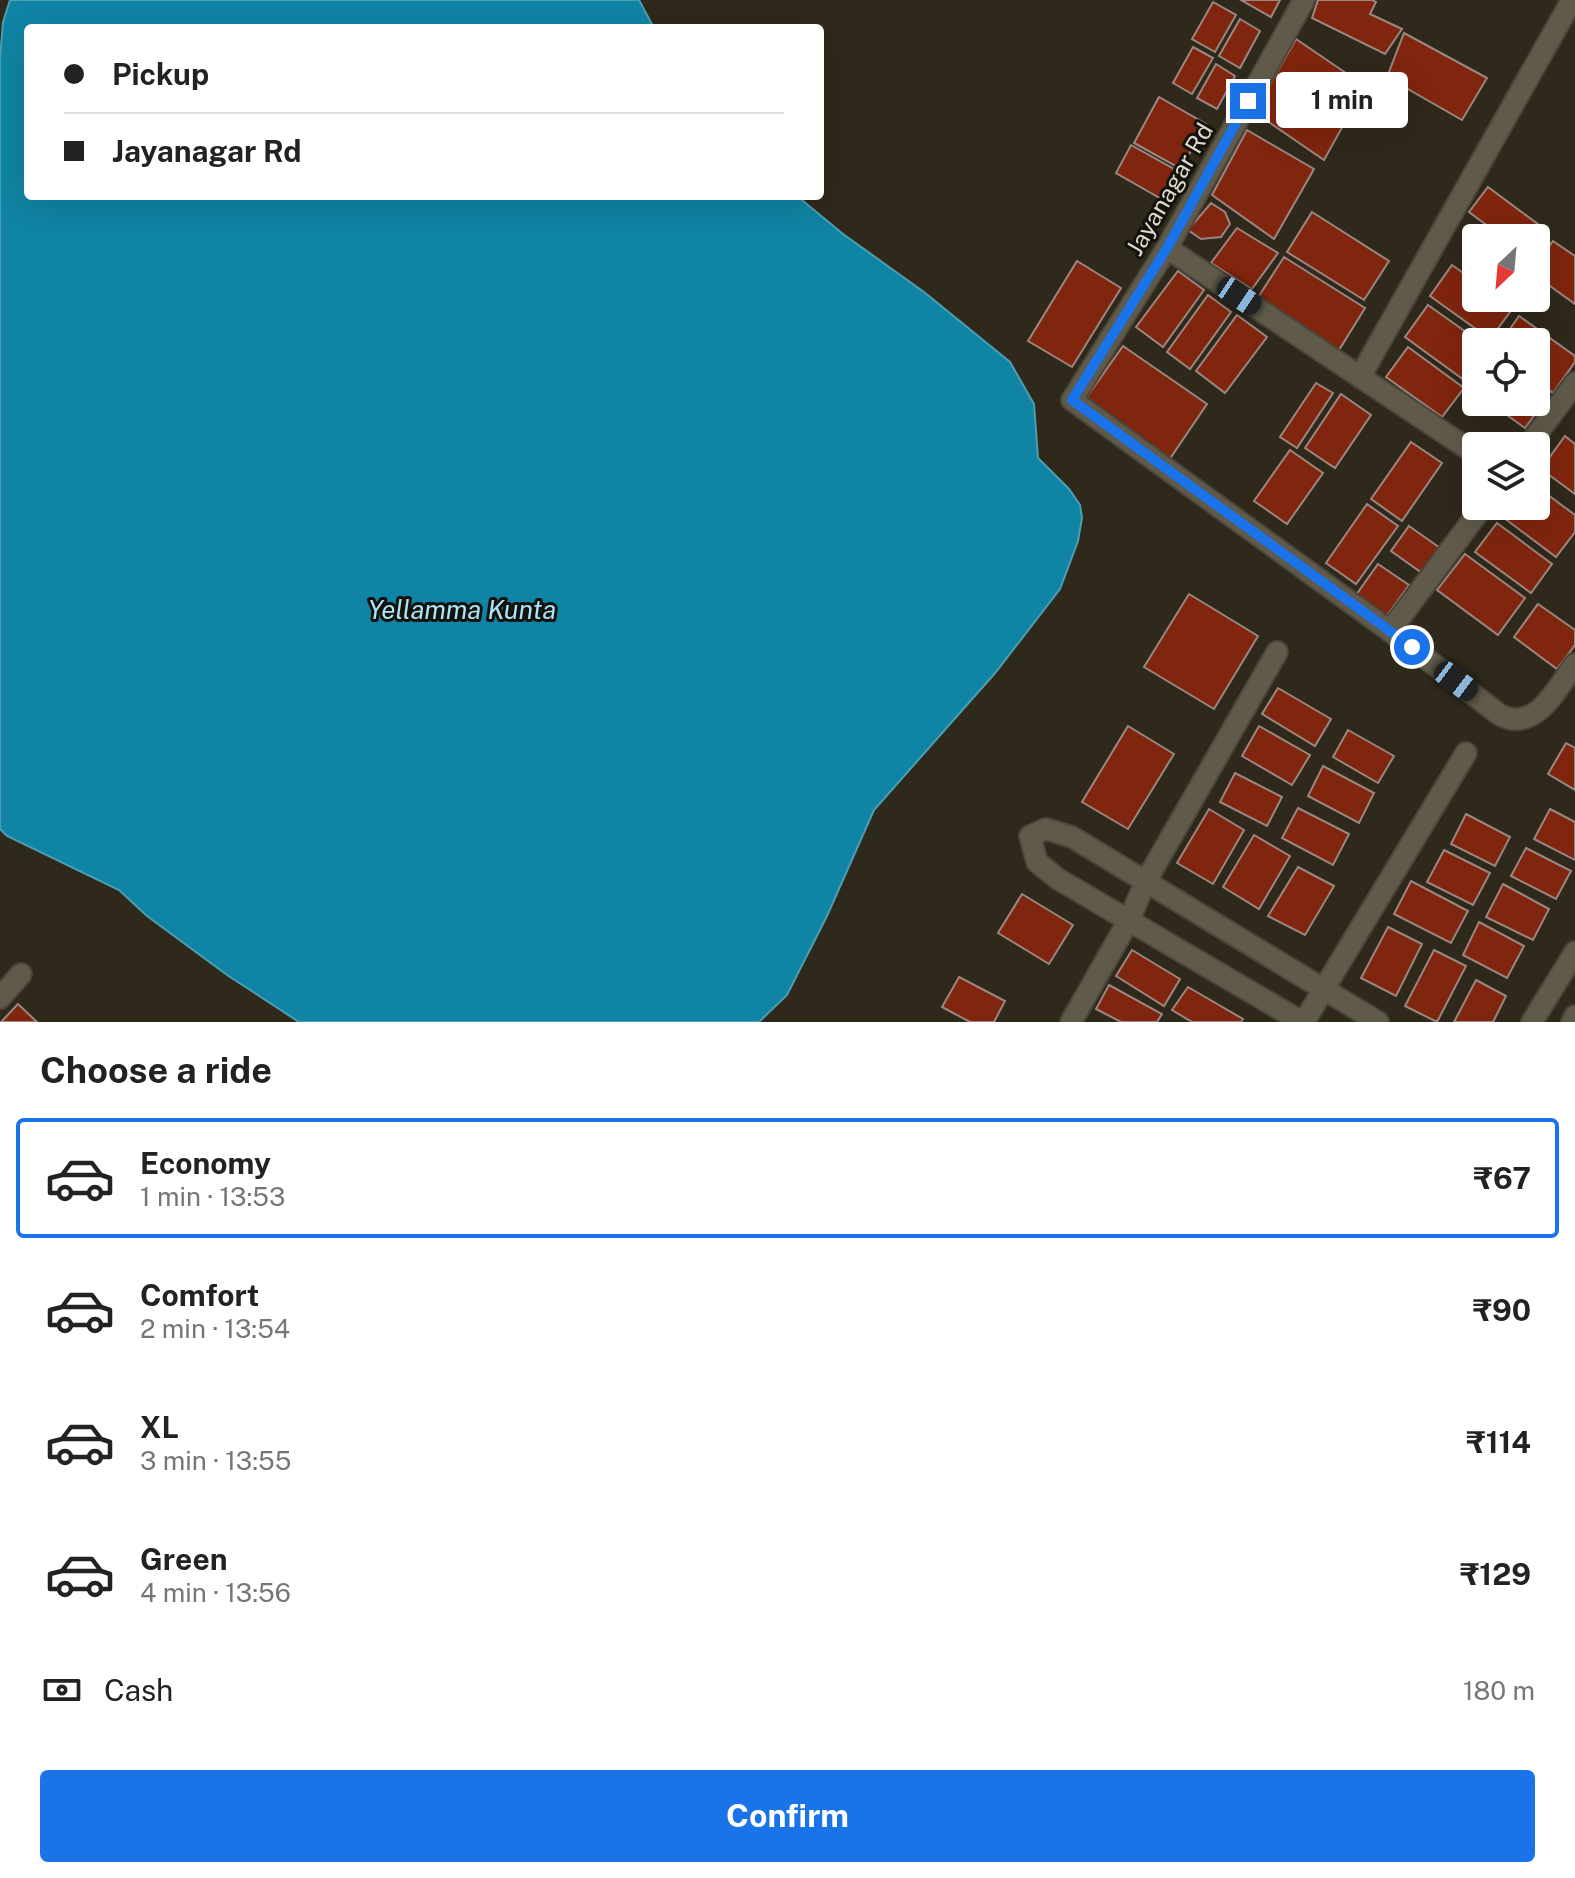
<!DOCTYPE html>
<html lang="en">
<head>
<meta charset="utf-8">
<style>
  :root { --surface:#fff; --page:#f2f2f2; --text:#222; --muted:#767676; --line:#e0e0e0; --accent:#1a73e8 }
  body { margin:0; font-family:"Public Sans",sans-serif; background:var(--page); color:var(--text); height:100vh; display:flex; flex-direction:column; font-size:30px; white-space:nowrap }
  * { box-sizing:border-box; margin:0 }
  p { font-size:26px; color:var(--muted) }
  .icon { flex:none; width:44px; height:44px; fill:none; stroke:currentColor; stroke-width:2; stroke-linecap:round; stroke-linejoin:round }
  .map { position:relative; height:1022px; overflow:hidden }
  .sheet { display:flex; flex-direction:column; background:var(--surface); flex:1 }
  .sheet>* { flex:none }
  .guide { position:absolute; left:24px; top:24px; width:800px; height:176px; border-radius:8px; box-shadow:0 8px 32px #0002; display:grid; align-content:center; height:176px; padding:0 40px; background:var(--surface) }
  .needle { width:52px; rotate:206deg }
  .buttons { position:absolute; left:1462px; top:224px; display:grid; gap:16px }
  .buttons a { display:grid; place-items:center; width:88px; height:88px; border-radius:8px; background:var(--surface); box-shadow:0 8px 32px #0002; font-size:40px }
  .end { position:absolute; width:36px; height:36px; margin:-18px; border:10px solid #1a73e8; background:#fff; box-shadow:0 0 0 4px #fff }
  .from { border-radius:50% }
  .bubble { position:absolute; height:56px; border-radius:8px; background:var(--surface); box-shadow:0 8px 32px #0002; font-size:26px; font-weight:700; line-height:56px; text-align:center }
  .car { position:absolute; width:24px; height:48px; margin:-24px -12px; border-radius:10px; box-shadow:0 0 6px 2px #0007; background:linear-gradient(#222 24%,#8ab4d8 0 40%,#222 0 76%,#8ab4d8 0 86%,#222 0) }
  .guide b { display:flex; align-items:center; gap:28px; height:76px; font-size:30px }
  .guide b+b { border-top:2px solid var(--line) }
  .guide i { width:20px; height:20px; background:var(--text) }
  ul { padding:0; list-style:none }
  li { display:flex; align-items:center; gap:24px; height:120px; margin:0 16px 12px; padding:0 24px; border:4px solid transparent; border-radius:8px }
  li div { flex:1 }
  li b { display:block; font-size:30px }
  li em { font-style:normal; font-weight:700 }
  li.selected { border-color:var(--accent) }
  li>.icon { width:72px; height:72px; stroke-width:1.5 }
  h2 { padding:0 40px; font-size:36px; line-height:96px }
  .pay { display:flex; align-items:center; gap:20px; height:88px; padding:0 40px; font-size:30px }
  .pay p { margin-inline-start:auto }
  .action { display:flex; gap:16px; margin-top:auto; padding:16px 40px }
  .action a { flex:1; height:92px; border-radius:8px; background:var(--accent); color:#fff; font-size:32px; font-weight:700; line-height:92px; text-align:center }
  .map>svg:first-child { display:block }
</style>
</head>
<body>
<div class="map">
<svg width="1575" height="1022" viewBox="0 0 1575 1022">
  <rect width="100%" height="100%" fill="#2e291a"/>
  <path fill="#1084a4" stroke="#4d9eb1" stroke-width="2" d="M10 0H639L654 28H28V196H797L843 234 924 292 1010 362 1034 404 1038 458 1069 489 1080 505 1082 518 1078 541 1060 589 996 672 874 810 827 916 787 995 759 1022H299L227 975 147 916 119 890 7 836 0 829V58L3 22Z"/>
  <g fill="#80250e" stroke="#9b8681" stroke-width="2">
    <path d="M1241 0H1280L1271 17Z"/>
    <path d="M1318 0H1372L1376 2 1370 14 1402 29 1385 54 1312 18Z"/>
    <path d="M1213 2 1236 15 1215 52 1192 39Z"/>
    <path d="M1240 19 1260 31 1240 68 1219 56Z"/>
    <path d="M1404 33 1487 78 1462 120 1387 77Z"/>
    <path d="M1296 39 1365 86 1324 160 1254 112Z"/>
    <path d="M1193 47 1213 58 1192 94 1173 83Z"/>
    <path d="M1216 64 1235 76 1217 109 1197 98Z"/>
    <path d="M1159 97 1206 124 1181 169 1134 143Z"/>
    <path d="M1247 130 1314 169 1274 239 1212 195Z"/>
    <path d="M1131 145 1181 173 1165 201 1116 173Z"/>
    <path d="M1488 187 1542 227 1534 238H1504L1469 212Z"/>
    <path d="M1211 203 1225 212 1230 224 1221 237 1201 239 1188 230Z"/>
    <path d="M1312 212 1389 261 1364 300 1287 252Z"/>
    <path d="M1237 228 1278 253 1252 289 1211 263Z"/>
    <path d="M1553 241 1575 256V304L1536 276V265Z"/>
    <path d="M1476 242V265L1464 256Z"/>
    <path d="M1284 257 1365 308 1339 350 1257 299Z"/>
    <path d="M1077 261 1121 288 1072 367 1028 341Z"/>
    <path d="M1452 265 1476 282V298H1498L1513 308 1490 339 1430 296Z"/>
    <path d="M1178 271 1204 290 1163 347 1136 327Z"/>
    <path d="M1208 295 1231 312 1190 369 1167 352Z"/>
    <path d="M1428 305 1480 342H1476V362L1464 380 1405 337Z"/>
    <path d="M1237 315 1267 337 1225 393 1196 371Z"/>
    <path d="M1519 316 1575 356V362L1553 393 1536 381V342H1501Z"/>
    <path d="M1123 346 1207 404 1169 460 1084 401Z"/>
    <path d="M1408 347 1464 388 1442 417 1386 377Z"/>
    <path d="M1316 383 1333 393 1297 448 1280 437Z"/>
    <path d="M1536 388 1548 396 1525 428 1489 402H1536Z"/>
    <path d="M1341 394 1371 415 1335 468 1305 448Z"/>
    <path d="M1565 436 1575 444V494L1541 469Z"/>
    <path d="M1411 442 1442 463 1402 521 1371 499Z"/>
    <path d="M1290 450 1323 473 1287 524 1254 501Z"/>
    <path d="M1536 486 1575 515V532L1556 557 1500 515 1506 506H1536Z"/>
    <path d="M1367 504 1398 526 1356 584 1326 563Z"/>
    <path d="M1497 523 1552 564 1531 593 1475 552Z"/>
    <path d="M1409 526 1440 548 1422 573 1391 551Z"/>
    <path d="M1465 554 1525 598 1498 635 1437 590Z"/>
    <path d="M1378 564 1409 585 1386 617 1356 595Z"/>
    <path d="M1189 594 1258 636 1214 709 1144 667Z"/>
    <path d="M1538 604 1575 630V645L1557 669 1514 637Z"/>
    <path d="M1278 688 1331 719 1315 746 1262 714Z"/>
    <path d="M1128 726 1174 754 1128 829 1082 802Z"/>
    <path d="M1259 726 1310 755 1292 785 1242 756Z"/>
    <path d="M1348 730 1394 756 1378 783 1333 757Z"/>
    <path d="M1566 743 1575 748V790L1548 774Z"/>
    <path d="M1323 766 1374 793 1359 823 1308 796Z"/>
    <path d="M1235 773 1282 797 1267 826 1220 802Z"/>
    <path d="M1298 808 1349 834 1333 865 1282 838Z"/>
    <path d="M1209 809 1244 830 1213 884 1177 863Z"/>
    <path d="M1550 809 1575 822V860L1534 839Z"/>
    <path d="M1466 814 1510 837 1495 866 1451 844Z"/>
    <path d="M1254 835 1290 856 1259 909 1223 887Z"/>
    <path d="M1526 848 1571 871 1556 899 1511 876Z"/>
    <path d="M1444 850 1490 873 1473 905 1427 882Z"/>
    <path d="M1298 867 1334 886 1305 935 1268 916Z"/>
    <path d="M1411 881 1468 911 1451 943 1394 914Z"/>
    <path d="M1503 884 1549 909 1533 940 1486 917Z"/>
    <path d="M1022 894 1073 925 1049 964 998 933Z"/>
    <path d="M1479 922 1524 946 1507 978 1463 955Z"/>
    <path d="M1388 927 1422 944 1396 996 1361 978Z"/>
    <path d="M1132 950 1180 979 1164 1006 1116 976Z"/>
    <path d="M1434 950 1466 966 1437 1022 1405 1006Z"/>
    <path d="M959 977 1005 1001 994 1022H970L942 1007Z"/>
    <path d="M1476 980 1506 996 1493 1022H1454Z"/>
    <path d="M1109 985 1162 1014 1157 1022H1121L1096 1009Z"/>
    <path d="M1188 987 1243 1019 1241 1022H1192L1172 1010Z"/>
    <path d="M18 1004 37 1022H1Z"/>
  </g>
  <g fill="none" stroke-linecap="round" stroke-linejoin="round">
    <g stroke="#4a463a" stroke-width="24">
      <g id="street">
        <path d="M1304 0 1167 248 1072 400 1390 631 1500 715C1536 733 1557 688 1575 664"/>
        <path d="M1167 248 1476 454"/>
        <path d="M1360 377 1572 0"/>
        <path d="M1528 446 1575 383"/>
        <path d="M1390 631 1483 506"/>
        <path d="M0 998 21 974"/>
        <path d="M1071 1022 1129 920 1146 881 1277 652"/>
        <path d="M1302 1022 1058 879 1037 862 1030 836 1046 829 1072 837 1378 1022"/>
        <path d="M1304 1022 1466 753"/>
        <path d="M1532 1022 1575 952"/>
        <path d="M1572 1022 1575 1016"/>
      </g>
    </g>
    <use href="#street" stroke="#5f5a49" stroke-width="20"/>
  </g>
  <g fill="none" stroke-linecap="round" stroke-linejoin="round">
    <path stroke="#1a73e8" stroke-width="10" d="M1248 101 1167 248 1072 400 1412 647"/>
  </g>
  <g text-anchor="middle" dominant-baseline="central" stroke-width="6" stroke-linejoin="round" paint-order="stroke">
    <g font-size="24" fill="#dcd9d0" stroke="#14120c">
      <text transform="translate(1169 189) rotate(-60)">Jayanagar Rd</text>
    </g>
    <g font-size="26" font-style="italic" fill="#ace4f9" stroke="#14120c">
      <text x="462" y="609">Yellamma Kunta</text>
    </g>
  </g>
</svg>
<div class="buttons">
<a><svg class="needle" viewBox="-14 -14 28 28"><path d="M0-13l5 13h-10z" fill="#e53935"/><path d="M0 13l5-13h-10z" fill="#767676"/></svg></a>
<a><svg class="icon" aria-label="locate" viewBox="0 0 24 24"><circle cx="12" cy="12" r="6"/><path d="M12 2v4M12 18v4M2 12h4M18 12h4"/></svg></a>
<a><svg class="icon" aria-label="layers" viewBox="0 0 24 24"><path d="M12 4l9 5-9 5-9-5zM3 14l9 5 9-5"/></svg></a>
</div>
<i class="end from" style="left:1412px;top:647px"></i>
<i class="end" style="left:1248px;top:101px"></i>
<div class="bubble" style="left:1276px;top:72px;width:132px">1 min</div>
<i class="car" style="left:1239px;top:296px;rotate:124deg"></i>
<i class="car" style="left:1456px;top:681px;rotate:127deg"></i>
<div class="guide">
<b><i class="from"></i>Pickup</b>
<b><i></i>Jayanagar Rd</b>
</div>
</div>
<section class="sheet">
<h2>Choose a ride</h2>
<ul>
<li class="selected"><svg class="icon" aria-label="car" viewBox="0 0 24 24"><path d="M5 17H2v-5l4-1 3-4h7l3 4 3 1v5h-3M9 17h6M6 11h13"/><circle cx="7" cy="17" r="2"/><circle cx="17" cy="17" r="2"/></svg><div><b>Economy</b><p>1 min · 13:53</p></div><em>₹67</em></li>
<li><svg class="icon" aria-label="car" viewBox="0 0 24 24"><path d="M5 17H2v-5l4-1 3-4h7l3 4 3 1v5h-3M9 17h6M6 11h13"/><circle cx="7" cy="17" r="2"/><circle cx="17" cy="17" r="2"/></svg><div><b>Comfort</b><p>2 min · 13:54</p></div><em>₹90</em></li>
<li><svg class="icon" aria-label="car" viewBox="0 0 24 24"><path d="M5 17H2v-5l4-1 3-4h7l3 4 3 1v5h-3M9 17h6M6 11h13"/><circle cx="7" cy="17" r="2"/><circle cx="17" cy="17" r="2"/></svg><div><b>XL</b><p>3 min · 13:55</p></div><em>₹114</em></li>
<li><svg class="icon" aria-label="car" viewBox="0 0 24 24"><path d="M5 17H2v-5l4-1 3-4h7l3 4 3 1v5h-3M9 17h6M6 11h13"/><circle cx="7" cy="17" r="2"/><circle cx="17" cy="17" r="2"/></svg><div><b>Green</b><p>4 min · 13:56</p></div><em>₹129</em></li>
</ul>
<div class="pay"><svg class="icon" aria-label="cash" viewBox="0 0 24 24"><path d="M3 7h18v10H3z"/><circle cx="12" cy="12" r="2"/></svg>Cash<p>180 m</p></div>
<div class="action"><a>Confirm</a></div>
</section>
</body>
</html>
